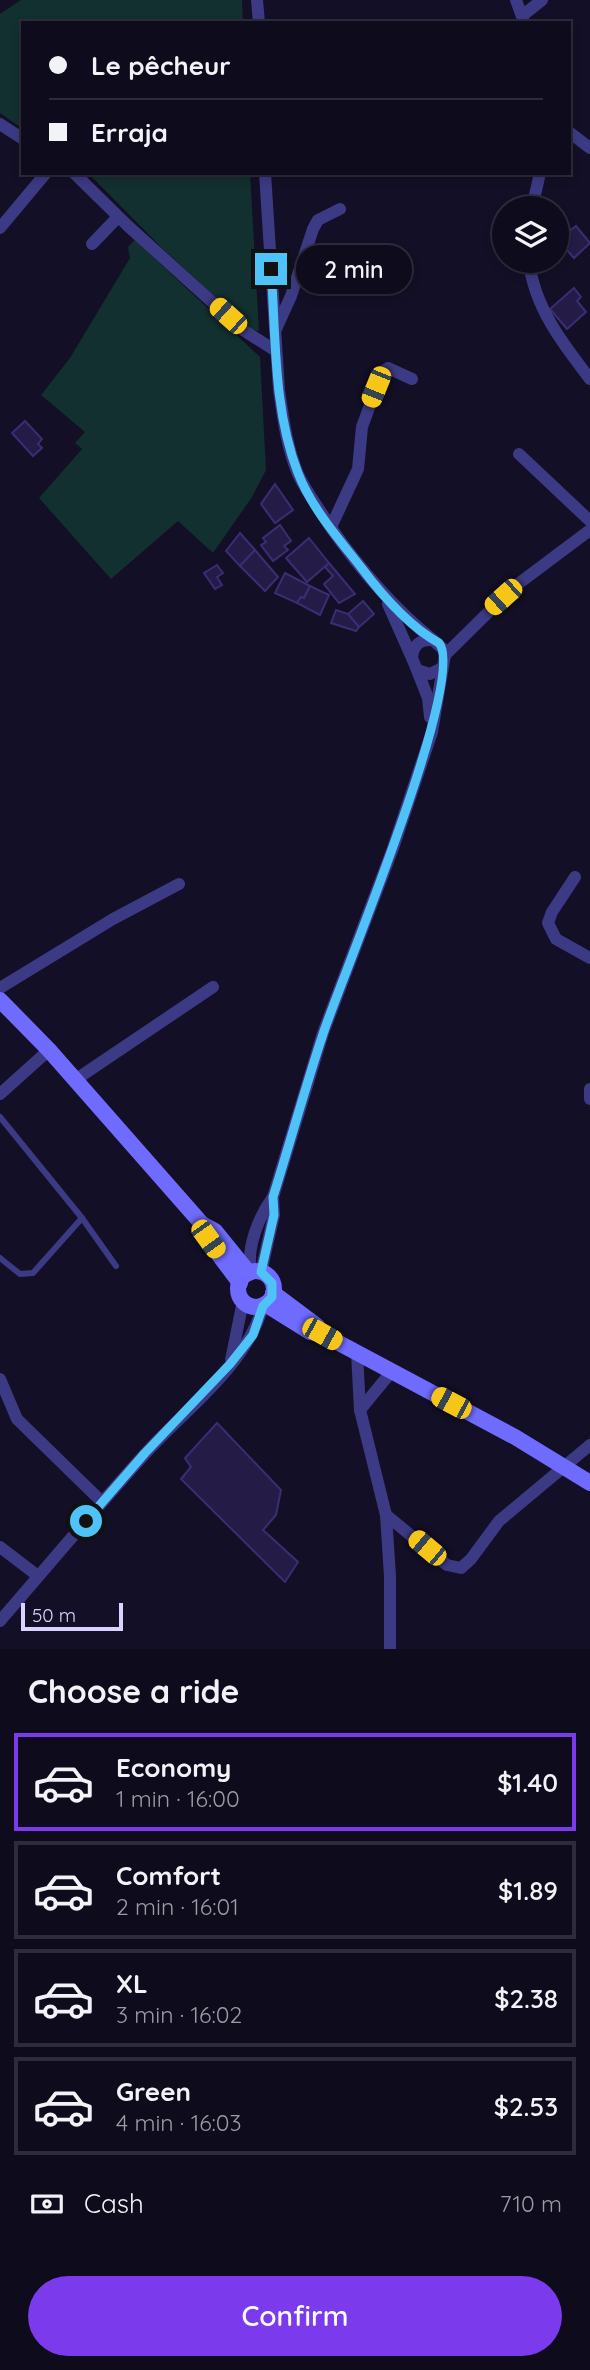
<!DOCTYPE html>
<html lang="en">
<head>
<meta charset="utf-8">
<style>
  :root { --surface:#0e0b1c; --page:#1c1929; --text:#f1f3f6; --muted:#9b9ba3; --line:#2e2b3b; --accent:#7c3aed }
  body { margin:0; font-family:Quicksand,sans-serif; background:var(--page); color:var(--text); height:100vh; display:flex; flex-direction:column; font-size:26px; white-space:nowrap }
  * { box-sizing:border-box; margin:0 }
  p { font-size:23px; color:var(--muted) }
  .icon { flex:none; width:38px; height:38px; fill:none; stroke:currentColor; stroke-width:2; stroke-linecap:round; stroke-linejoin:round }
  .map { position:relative; height:1649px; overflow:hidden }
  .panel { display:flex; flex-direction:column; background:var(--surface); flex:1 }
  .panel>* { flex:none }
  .top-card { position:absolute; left:21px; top:21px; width:550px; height:154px; border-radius:0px; box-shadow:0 4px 10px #0003,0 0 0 2px var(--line); display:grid; align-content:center; height:154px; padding:0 28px; background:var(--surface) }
  .buttons { position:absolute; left:492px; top:196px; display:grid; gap:14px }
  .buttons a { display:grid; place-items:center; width:77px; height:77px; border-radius:50%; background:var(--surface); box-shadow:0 4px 10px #0003,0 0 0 2px var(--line); font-size:35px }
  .scale { position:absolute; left:21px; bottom:18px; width:102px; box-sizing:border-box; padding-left:7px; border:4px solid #d9d4ff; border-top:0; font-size:19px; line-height:24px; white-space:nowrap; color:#d9d4ff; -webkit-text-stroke:5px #130f26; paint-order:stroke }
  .end { position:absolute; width:32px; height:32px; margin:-16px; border:9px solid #4fc3f7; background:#111; box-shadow:0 0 0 4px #111 }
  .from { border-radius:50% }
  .bubble { position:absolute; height:49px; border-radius:24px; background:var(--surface); box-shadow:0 4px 10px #0003,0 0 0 2px var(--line); font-size:23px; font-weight:600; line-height:49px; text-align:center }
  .car { position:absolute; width:21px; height:42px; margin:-21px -10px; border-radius:9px; box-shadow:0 0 5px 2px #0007; background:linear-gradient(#f5c518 24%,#345 0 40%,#f5c518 0 76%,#345 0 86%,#f5c518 0) }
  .top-card b { display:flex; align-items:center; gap:24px; height:66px; font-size:26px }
  .top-card b+b { border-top:2px solid var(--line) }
  .top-card i { width:18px; height:18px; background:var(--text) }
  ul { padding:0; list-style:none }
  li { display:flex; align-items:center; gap:21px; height:98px; margin:0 14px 10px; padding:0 14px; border:4px solid var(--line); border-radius:0px }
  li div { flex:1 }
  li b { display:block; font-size:26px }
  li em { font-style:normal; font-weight:600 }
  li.selected { border-color:var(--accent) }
  li>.icon { width:63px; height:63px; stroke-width:1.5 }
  h2 { padding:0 28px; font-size:32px; line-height:84px }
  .pay { display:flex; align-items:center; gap:18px; height:77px; padding:0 28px; font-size:26px }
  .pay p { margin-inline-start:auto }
  .button { display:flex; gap:14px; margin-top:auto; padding:14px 28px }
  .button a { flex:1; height:80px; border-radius:42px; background:var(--accent); color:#fff; font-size:28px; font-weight:600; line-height:80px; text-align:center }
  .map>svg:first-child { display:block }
</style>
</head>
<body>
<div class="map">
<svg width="590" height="1649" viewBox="0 0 590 1649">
  <rect width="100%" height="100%" fill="#130f26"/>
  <g fill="#12302f">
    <path d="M21 0H242L243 23H23V129L0 113V14Z"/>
    <path d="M88 173H250L259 331 251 330 162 248Z"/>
    <path d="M135 240 260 357 266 470 252 497 213 553 178 521 111 579 39 498 82 449 75 443 85 432 41 395 70 358 130 258 128 247Z"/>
  </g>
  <g fill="#241b47" stroke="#3b2d73" stroke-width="2">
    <path d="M576 226 590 243 574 258 556 238 568 227 571 230Z"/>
    <path d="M574 288 581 297 577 301 586 312 567 329 550 309Z"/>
    <path d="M25 421 42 439 38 444 42 448 33 456 12 433Z"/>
    <path d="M275 484 293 510 275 523 261 504Z"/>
    <path d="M280 525 291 541 284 546 288 550 273 561 261 545 266 542 263 538Z"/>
    <path d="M240 533 255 550 240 566 226 551Z"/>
    <path d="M309 538 329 563 307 582 286 558Z"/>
    <path d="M255 550 278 577 265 591 240 566Z"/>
    <path d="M329 563 355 594 339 603 324 584 333 576 325 567Z"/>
    <path d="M217 565 223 573 217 577 222 585 215 589 204 573Z"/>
    <path d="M285 573 310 586 304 598 301 597 297 603 275 593Z"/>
    <path d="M310 586 329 595 320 615 297 603 301 597 304 598Z"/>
    <path d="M363 601 374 614 359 627 348 614Z"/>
    <path d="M336 610 348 614 359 627 356 631 331 623Z"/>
    <path d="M217 1423 281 1490 276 1515 263 1530 298 1562 285 1582 181 1479 191 1467 185 1458Z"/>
  </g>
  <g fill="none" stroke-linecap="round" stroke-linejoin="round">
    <g stroke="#3d3a85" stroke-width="6">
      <path d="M0 1117 82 1218 116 1266"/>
      <path d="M0 1258 20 1274 33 1273 82 1218"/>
    </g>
    <g stroke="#3d3a85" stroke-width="12">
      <path d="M257 0 259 23"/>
      <path d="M516 0 524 22"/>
      <path d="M522 16 542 0"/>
      <path d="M0 124 23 139"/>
      <path d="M569 132 590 148"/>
      <path d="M74 173 128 226 243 330 276 351"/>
      <path d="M265 173 279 390C283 418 287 448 298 474 306 492 319 508 329 525 359 568 392 607 433 640"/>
      <path d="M532 208 540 173"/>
      <path d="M0 228 46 173"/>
      <path d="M92 244 118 217"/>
      <path d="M529 261C534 307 563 344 590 379"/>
      <path d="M276 329 291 296 313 229 318 220 340 209"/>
      <path d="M519 454 590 521"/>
      <path d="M331 527 358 469 362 427 382 372 388 368 412 379"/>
      <path d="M388 604 412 658"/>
      <path d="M445 655 514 587 590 530"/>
      <path d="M417 670 428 698 430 717"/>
      <path d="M575 877 552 912 548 923 556 939 590 958"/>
      <path d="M0 988 113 919 179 884"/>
      <path d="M75 1080 213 987"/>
      <path d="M590 1089V1099"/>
      <path d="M0 1094 49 1050"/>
      <path d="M251 1272C246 1248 259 1216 273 1197L323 1033 393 848 432 732 445 655 443 649 433 640C420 639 413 645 412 658L417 670 430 674 442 668"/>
      <path d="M261 1272 274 1215 273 1197"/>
      <path d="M357 1353 360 1410 386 1515 390 1576V1649"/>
      <path d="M231 1360 243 1301"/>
      <path d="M0 1379 17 1419 102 1502"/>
      <path d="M360 1410 392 1371"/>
      <path d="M386 1515 447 1565 461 1568 471 1559 499 1521 590 1445"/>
      <path d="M0 1547 38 1576"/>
      <path d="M0 1621C48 1566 95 1509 144 1455 185 1409 246 1367 263 1306"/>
    </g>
    <g stroke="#6f6bff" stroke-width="16">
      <path d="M0 1000 49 1050 202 1224 207 1239 240 1283"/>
      <path d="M202 1224 215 1231 249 1273"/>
      <circle cx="256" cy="1289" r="18"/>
      <path d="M273 1293 317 1326"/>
      <path d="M265 1304 310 1332 322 1334 515 1437 590 1483"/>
    </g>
  </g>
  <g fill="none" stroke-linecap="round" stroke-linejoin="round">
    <path stroke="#4fc3f7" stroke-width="9" d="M86 1521 145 1453 230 1364 253 1335 263 1306 272 1297V1283L261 1272 274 1215 273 1197C290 1143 305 1088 323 1034 341 979 468 678 439 643 408 626 381 594 360 566 338 538 311 507 298 473 273 409 276 336 271 269"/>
  </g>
</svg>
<div class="buttons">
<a><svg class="icon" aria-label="layers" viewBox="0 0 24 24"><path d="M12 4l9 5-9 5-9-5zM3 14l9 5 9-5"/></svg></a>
</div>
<div class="scale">50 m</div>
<i class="end from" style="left:86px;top:1521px"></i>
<i class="end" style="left:271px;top:269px"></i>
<div class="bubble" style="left:296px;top:245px;width:116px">2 min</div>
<i class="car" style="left:228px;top:316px;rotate:312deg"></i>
<i class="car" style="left:376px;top:387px;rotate:202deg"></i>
<i class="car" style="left:503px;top:597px;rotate:228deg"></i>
<i class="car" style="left:208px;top:1239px;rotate:144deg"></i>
<i class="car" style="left:322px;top:1334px;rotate:119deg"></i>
<i class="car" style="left:451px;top:1403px;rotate:298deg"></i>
<i class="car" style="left:427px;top:1548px;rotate:310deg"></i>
<div class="top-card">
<b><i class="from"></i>Le pêcheur</b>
<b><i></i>Erraja</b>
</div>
</div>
<section class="panel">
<h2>Choose a ride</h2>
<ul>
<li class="selected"><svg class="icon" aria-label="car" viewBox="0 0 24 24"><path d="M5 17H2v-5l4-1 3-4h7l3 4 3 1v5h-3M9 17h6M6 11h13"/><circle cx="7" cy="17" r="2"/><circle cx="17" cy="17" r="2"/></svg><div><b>Economy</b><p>1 min · 16:00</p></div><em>$1.40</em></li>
<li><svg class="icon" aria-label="car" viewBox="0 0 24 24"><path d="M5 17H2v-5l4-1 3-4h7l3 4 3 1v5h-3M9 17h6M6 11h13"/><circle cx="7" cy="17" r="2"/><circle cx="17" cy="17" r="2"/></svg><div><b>Comfort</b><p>2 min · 16:01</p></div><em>$1.89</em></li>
<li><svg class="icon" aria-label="car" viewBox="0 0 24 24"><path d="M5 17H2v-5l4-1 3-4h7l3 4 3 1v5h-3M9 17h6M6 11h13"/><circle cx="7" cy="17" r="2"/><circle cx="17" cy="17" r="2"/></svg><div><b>XL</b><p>3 min · 16:02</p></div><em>$2.38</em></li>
<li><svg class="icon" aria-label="car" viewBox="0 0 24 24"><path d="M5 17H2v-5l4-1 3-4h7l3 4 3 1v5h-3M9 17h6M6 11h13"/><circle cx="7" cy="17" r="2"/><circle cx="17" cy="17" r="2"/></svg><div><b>Green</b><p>4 min · 16:03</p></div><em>$2.53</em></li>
</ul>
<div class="pay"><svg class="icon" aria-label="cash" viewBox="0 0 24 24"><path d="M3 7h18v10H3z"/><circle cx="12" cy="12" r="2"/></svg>Cash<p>710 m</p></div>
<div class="button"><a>Confirm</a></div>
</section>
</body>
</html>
